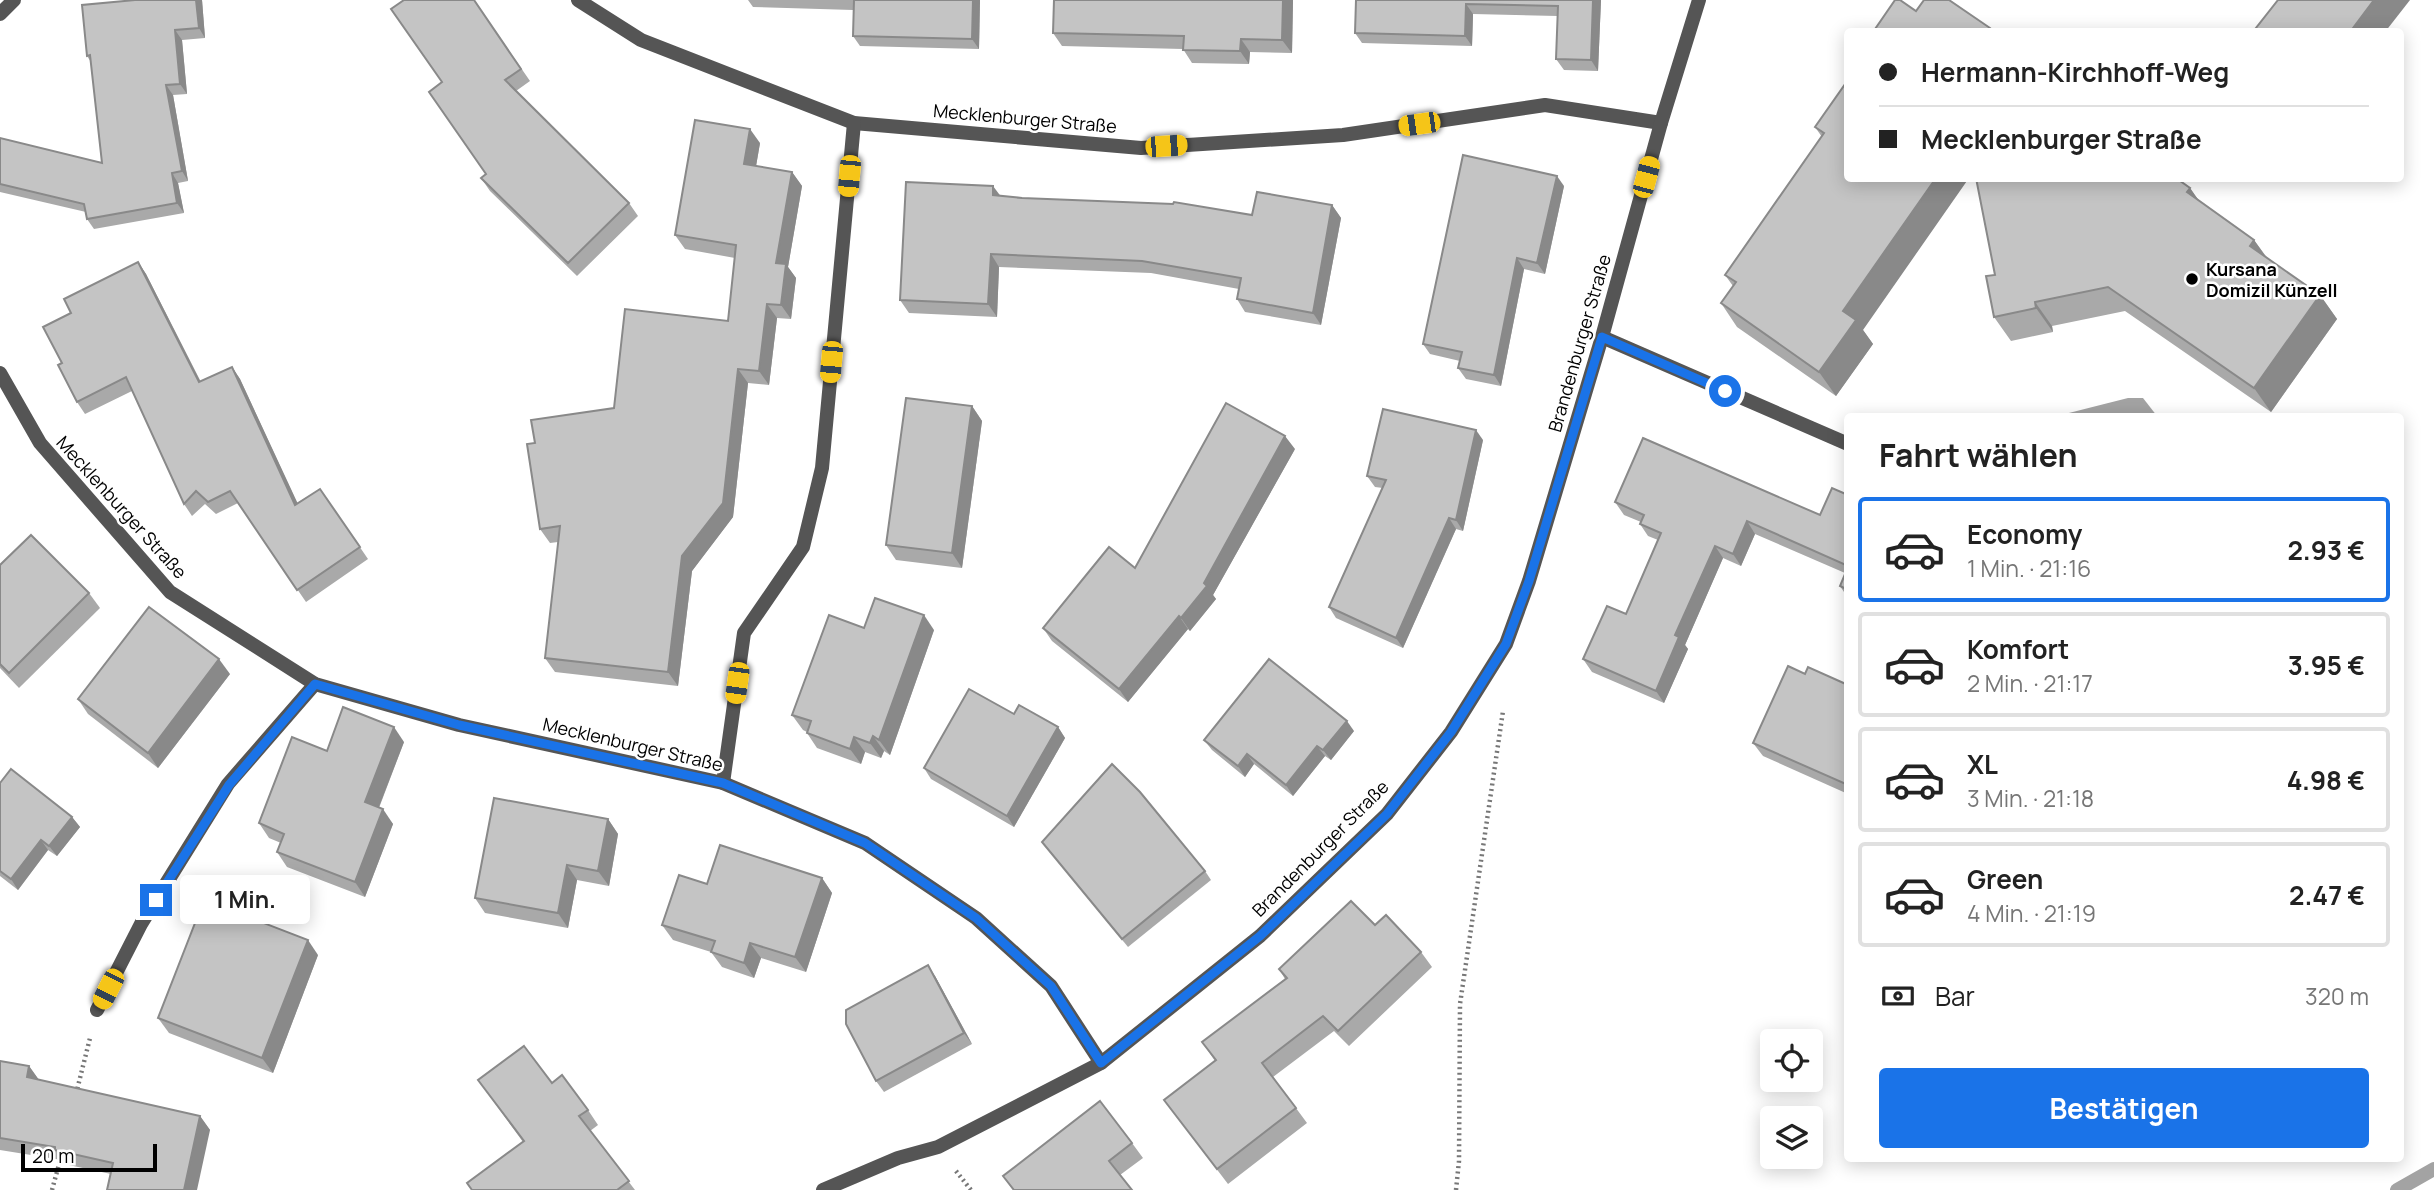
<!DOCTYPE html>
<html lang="de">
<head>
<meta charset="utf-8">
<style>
  :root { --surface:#fff; --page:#f2f2f2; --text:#222; --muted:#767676; --line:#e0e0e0; --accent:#1a73e8 }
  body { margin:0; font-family:Manrope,sans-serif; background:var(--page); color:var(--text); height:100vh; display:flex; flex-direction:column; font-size:26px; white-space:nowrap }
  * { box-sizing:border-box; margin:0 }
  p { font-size:23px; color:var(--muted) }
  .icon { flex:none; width:38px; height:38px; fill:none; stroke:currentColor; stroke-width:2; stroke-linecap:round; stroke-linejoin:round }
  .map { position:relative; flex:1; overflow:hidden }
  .panel { position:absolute; left:1844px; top:413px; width:560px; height:749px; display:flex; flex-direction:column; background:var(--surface); border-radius:7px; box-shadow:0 4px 18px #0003 }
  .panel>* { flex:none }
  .top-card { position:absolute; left:1844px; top:28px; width:560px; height:154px; border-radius:7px; box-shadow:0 4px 18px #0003; display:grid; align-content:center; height:154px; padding:0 35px; background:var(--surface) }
  .controls { position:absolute; left:1760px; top:1029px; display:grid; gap:14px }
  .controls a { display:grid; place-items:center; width:63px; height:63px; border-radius:7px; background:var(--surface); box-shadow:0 4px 18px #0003; font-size:35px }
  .scale { position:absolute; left:21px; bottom:18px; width:136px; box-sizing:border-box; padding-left:7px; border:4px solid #000; border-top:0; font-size:19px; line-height:24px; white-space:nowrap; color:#000; -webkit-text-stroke:5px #fff; paint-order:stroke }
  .end { position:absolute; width:32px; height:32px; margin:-16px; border:9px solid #1a73e8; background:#fff; box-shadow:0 0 0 4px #fff }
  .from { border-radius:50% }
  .bubble { position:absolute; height:49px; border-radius:7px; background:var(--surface); box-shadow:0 4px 18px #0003; font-size:23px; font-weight:700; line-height:49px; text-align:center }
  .car { position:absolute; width:21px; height:42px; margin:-21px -10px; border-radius:9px; box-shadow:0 0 5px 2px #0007; background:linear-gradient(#f5c518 24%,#345 0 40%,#f5c518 0 76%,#345 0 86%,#f5c518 0) }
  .top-card b { display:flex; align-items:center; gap:24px; height:66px; font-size:26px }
  .top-card b+b { border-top:2px solid var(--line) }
  .top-card i { width:18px; height:18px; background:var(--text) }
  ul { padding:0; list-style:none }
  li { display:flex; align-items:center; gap:21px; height:105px; margin:0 14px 10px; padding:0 21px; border:4px solid var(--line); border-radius:7px }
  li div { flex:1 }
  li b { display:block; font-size:26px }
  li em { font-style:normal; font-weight:700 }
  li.selected { border-color:var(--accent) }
  li>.icon { width:63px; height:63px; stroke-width:1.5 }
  h2 { padding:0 35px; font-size:32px; line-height:84px }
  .pay { display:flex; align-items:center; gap:18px; height:77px; padding:0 35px; font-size:26px }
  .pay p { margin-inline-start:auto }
  .action { display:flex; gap:14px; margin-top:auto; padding:14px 35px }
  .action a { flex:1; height:80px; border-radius:7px; background:var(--accent); color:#fff; font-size:28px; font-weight:700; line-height:80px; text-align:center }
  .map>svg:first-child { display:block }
</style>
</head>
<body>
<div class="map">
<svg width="2434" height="1190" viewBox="0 0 2434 1190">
  <rect width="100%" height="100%" fill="#fff"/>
  <path fill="#a3a3a3" d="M2128 398H2143L2157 416H2057Z"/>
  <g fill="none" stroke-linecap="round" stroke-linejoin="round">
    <path stroke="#a3a3a3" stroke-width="14" d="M2397 1190 2434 1169"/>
    <g stroke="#777" stroke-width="4.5" stroke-dasharray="2 3.5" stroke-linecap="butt">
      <path d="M76 1094 90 1038"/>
      <path d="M956 1171 971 1190"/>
      <path d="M52 1190 61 1157"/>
      <path d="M1456 1190 1459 1161 1460 1004 1503 711"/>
    </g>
    <g stroke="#555" stroke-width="14">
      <path d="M578 0 641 40 854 123 1141 148 1343 135 1545 105 1661 123"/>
      <path d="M0 14 14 0"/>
      <path d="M1602 337 1848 444"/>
      <path d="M0 373 40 443 170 592 315 684 459 725 723 783 865 843 976 918 1051 986 1101 1063"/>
      <path d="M723 783 744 633 803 547 822 468 854 123"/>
      <path d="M97 1010 141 924 228 784 315 684"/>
      <path d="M823 1190 898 1158 938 1147 1101 1063 1260 936 1387 814 1451 732 1506 644 1529 581 1602 337 1661 123 1699 0"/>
    </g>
  </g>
  <g fill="#a9a9a9">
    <path d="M135 0H202L205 38 182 40 187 94 173 95 188 181 178 183 184 213 94 229 87 219 86 212 0 192V138L102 163 91 62 87 56Z"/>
    <path d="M474 0 530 81 516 91 629 203 638 216 577 276 490 191 481 178 486 174 442 82Z"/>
    <path d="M748 0H980L979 49 860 46 853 36V10L753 7Z"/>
    <path d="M1054 0H1293L1292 53 1250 52 1249 64 1192 63 1183 49 1062 46 1053 33Z"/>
    <path d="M1356 0H1601L1598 71 1564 70 1556 59 1558 16 1473 14 1472 46 1362 43 1355 33Z"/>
    <path d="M1848 80 1863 330 1873 344 1836 396 1737 327 1721 303 1733 286 1725 275 1822 137 1815 127Z"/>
    <path d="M760 143 756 166 792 172 802 186 788 267 796 278 791 319 777 318 769 385 748 383 733 517 692 571 678 686 555 672 545 658 558 542 550 543 540 529 535 443 614 408 728 321 735 258 685 249 675 235Z"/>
    <path d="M1564 186 1545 274 1524 269 1501 386 1466 379 1458 368 1460 361 1430 354 1423 344Z"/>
    <path d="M2190 188 2198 200 2254 240 2268 259 2320 295 2337 319 2271 412 2125 311 2052 326 2053 332 2011 341 1994 317 1995 275Z"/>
    <path d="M1000 196 1252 215 1332 205 1341 218 1321 325 1245 312 1237 299 1239 289 1151 273 999 267 997 317 909 313 900 300Z"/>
    <path d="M138 262 146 274 201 382 232 367 240 379 297 503 320 489 368 559 306 602 238 503 216 514 205 504 192 516 184 504 132 391 85 414 77 402 71 313Z"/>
    <path d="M972 406 982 421 962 568 896 560 886 545Z"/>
    <path d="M1483 440 1463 531 1456 529 1403 648 1336 618 1329 607 1383 488 1375 487 1367 476Z"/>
    <path d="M1295 449 1213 595 1216 599 1190 631 1188 629 1128 702 1052 641 1043 628 1135 568Z"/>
    <path d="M1848 495V598L1840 586 1845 573 1755 534 1741 566 1723 558 1685 645 1688 649 1664 703 1592 672 1583 659 1626 614 1658 540 1648 536 1640 524 1641 522 1624 515 1615 502 1820 515Z"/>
    <path d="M0 565 89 593 100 608 19 688 0 668Z"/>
    <path d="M864 628 934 630 890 755 884 751 881 758 865 752 861 764 817 748 807 733V732L803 730 792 715Z"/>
    <path d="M230 674 158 768 88 714 78 699Z"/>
    <path d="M1805 674 1848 685V794L1763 756 1753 743Z"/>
    <path d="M1014 714 1058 727 1065 738 1014 827 931 779 924 768Z"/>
    <path d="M1354 731 1331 760 1325 756 1293 796 1254 764 1245 777 1212 750 1204 740Z"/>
    <path d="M404 742 379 808 393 824 365 897 287 867 277 852 281 843 269 838 259 823 327 751Z"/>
    <path d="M0 783 72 817 80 827 57 856 48 850 18 890 0 876Z"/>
    <path d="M608 819 618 834 609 886 577 880 568 928 485 913 475 898Z"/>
    <path d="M1042 842 1205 871 1211 880 1128 947Z"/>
    <path d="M822 878 832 893 806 972 761 958 754 978 722 967 711 952 673 940 662 925 707 884Z"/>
    <path d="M1375 925 1421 952 1432 967 1349 1046 1334 1031 1273 1077 1307 1123 1228 1184 1164 1100 1215 1061 1202 1042 1285 979 1279 969Z"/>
    <path d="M318 955 273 1073 169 1033 158 1018Z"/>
    <path d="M935 976 972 1044 884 1092 876 1081Z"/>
    <path d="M0 1061 29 1066 39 1080 200 1116 210 1130 111 1174 64 1164 62 1160 0 1150Z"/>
    <path d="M478 1080 552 1083 588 1110 598 1125 590 1131 635 1190H472L523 1142Z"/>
    <path d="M1132 1143 1143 1158 1120 1175 1132 1190H1013L1003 1176Z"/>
  </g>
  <g fill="#898989">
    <path d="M196 0H202L205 38 199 28Z"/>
    <path d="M973 0H980L979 49 972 39Z"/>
    <path d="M1283 0H1293L1292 53 1282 40Z"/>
    <path d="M1593 0H1601L1598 71 1591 60Z"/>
    <path d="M2374 0H2410L2385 32H2350Z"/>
    <path d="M1466 4 1473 14 1472 46 1465 36Z"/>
    <path d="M175 30 182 40 187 94 180 84Z"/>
    <path d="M1241 39 1250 52 1249 64 1240 51Z"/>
    <path d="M166 85 173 95 188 181 182 171Z"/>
    <path d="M750 129 760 143 754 178 744 164Z"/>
    <path d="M792 172 802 186 788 267 796 278 791 319 781 305 776 263Z"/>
    <path d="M172 173 178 183 184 213 177 203Z"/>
    <path d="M1557 176 1564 186 1545 274 1537 263Z"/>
    <path d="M1936 178H1969L1863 330 1873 344 1836 396 1819 372 1843 311Z"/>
    <path d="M993 186 1002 198 993 195Z"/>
    <path d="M2190 188 2207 212 2187 192Z"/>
    <path d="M1332 205 1341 218 1321 325 1313 313Z"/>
    <path d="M2254 240 2271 264 2250 246Z"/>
    <path d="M991 254 999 267 997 317 988 304Z"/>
    <path d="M1517 258 1524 269 1501 386 1494 375Z"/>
    <path d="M138 262 146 274 207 395 199 382Z"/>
    <path d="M2320 295 2337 319 2271 412 2254 388Z"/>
    <path d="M2035 302 2052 326 2053 332 2036 308Z"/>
    <path d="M767 304 777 318 769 385 759 371Z"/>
    <path d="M232 367 240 379 304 517 295 505Z"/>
    <path d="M738 369 748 383 733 517 692 571 678 686 668 672 682 556Z"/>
    <path d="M972 406 982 421 962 568 952 553Z"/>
    <path d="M1476 430 1483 440 1463 531 1456 520Z"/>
    <path d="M1285 436 1295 449 1213 595 1216 599 1190 631 1181 618 1204 583Z"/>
    <path d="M1449 518 1456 529 1403 648 1396 638Z"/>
    <path d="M1747 521 1755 534 1741 566 1733 554Z"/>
    <path d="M1715 546 1723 558 1685 645 1688 649 1664 703 1656 691 1675 635Z"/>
    <path d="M924 615 934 630 890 755 879 740Z"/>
    <path d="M1179 616 1188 629 1128 702 1119 689Z"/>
    <path d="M219 659 230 674 158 768 148 753Z"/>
    <path d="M1347 721 1354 731 1331 760 1323 750Z"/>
    <path d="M394 727 404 742 375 817 365 802Z"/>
    <path d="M1058 727 1065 738 1014 827 1007 816Z"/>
    <path d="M873 736 884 751 881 758 870 743Z"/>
    <path d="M854 737 865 752 861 764 850 749Z"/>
    <path d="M1317 746 1325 756 1293 796 1286 785Z"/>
    <path d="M1247 754 1254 764 1245 777 1238 766Z"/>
    <path d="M383 809 393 824 365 897 355 882Z"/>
    <path d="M72 817 80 827 57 856 49 846Z"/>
    <path d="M608 819 618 834 609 886 598 871Z"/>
    <path d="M41 840 48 850 18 890 11 879Z"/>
    <path d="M567 865 577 880 568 928 558 913Z"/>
    <path d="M822 878 832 893 806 972 795 957Z"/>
    <path d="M308 940 318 955 273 1073 262 1058Z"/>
    <path d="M750 943 761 958 754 978 744 963Z"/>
    <path d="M928 965 935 976 972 1044 964 1033Z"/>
    <path d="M29 1066 39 1080 27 1077Z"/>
    <path d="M200 1116 210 1130 197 1190H184Z"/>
  </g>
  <g fill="#c4c4c4" stroke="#898989" stroke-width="2">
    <path d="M135 0H196L199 28 175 30 180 84 166 85 182 171 172 173 177 203 87 219 84 204 0 184V138L102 163 90 55 87 56 82 5Z"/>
    <path d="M404 0H474L521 69 505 80 629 203 568 263 481 178 486 174 429 92 442 82 391 9Z"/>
    <path d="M854 0H973L972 39 853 36Z"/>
    <path d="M1054 0H1283L1282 40 1241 39 1240 51 1183 50 1184 36 1053 33Z"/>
    <path d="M1356 0H1593L1591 60 1556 59 1558 6 1466 4 1465 36 1355 33Z"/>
    <path d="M1895 0H1900L1916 11 1924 0H1949L1990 28 1988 32H1873Z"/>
    <path d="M2278 0H2374L2350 32H2260L2256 28Z"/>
    <path d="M1848 80V178H1936L1843 311 1856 320 1819 372 1721 303 1736 282 1725 275 1824 133 1815 127Z"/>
    <path d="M695 120 750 129 744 164 792 172 776 263 786 264 781 305 767 304 759 371 738 369 723 503 682 556 668 672 545 658 560 526 540 529 527 444 535 443 531 420 614 408 625 309 728 321 736 245 675 235Z"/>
    <path d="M1463 155 1557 176 1537 263 1517 258 1494 375 1458 368 1462 352 1423 344Z"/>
    <path d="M1976 178H2176L2190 188 2187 192 2254 240 2250 246 2320 295 2254 388 2108 287 2035 302 2036 308 1994 317 1986 276 1995 275Z"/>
    <path d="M906 182 993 186V195L1022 198 1173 204 1174 202 1252 215 1257 192 1332 205 1313 313 1237 299 1241 278 1142 261 991 254 988 304 900 300Z"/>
    <path d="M138 262 199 382 232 367 295 505 320 489 360 547 297 590 230 491 208 502 196 491 184 504 126 377 77 402 58 365 62 363 43 327 71 313 64 299Z"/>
    <path d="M906 398 972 406 952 553 886 545Z"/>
    <path d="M1226 403 1285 436 1204 583 1207 586 1181 618 1179 616 1119 689 1043 628 1109 547 1135 568Z"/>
    <path d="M1383 409 1476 430 1456 520 1449 518 1396 638 1329 607 1386 480 1367 476Z"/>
    <path d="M1643 438 1820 515 1832 488 1848 495V566L1747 521 1733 554 1715 546 1675 635 1679 637 1656 691 1583 659 1607 606 1626 614 1661 533 1640 524 1644 515 1615 502Z"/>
    <path d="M31 535 89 593 9 673 0 664V565Z"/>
    <path d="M1848 567V590L1840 586Z"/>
    <path d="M875 598 924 615 879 740 873 736 870 743 854 737 850 749 807 733 811 721 792 715 829 615 864 628Z"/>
    <path d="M149 607 219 659 148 753 78 699Z"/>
    <path d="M1269 659 1347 721 1323 750 1317 746 1286 785 1247 754 1238 766 1204 740Z"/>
    <path d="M1788 666 1805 674 1808 667 1848 685V785L1753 743Z"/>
    <path d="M969 689 1014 714 1019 705 1058 727 1007 816 924 768Z"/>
    <path d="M343 707 394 727 365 802 383 809 355 882 277 852 284 834 259 823 292 737 327 751Z"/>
    <path d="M1112 764 1140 792 1205 871 1122 939 1042 842Z"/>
    <path d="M11 769 72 817 49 846 41 840 11 879 0 871V783Z"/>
    <path d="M494 798 608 819 598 871 567 865 558 913 475 898Z"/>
    <path d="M720 845 822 878 795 957 750 943 744 963 711 952 715 941 662 925 679 875 707 884Z"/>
    <path d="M204 900 308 940 262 1058 158 1018Z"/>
    <path d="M1351 901 1375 925 1386 915 1421 952 1338 1031 1323 1016 1262 1063 1296 1108 1217 1169 1164 1100 1216 1060 1202 1042 1287 978 1279 969Z"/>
    <path d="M928 965 964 1033 876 1081 846 1024V1010Z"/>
    <path d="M524 1046 552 1083 562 1075 588 1110 579 1116 629 1181 617 1190H472L467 1183 524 1141 478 1080Z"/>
    <path d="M0 1061 29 1066 27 1077 200 1116 184 1190H107L113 1163 55 1150V1147L0 1138Z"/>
    <path d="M1100 1101 1132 1143 1109 1161 1132 1190H1014L1003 1176Z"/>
  </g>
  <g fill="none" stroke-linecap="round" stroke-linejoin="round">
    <path stroke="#1a73e8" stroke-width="9" d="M156 900 229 785 315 684 459 725 723 783 865 843 976 918 1051 986 1101 1063 1260 936 1387 814 1451 732 1506 644 1529 581 1602 337 1725 391"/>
  </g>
  <circle fill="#000" stroke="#fff" stroke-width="2.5" cx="2192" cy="279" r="7"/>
  <g text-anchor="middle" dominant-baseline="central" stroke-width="5" stroke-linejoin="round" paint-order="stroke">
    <g font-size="18" fill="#000" stroke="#fff">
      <text transform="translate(1025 118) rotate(5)">Mecklenburger Straße</text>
      <text transform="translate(1579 343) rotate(-74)">Brandenburger Straße</text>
      <text transform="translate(122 507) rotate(48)">Mecklenburger Straße</text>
      <text transform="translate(633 744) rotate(13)">Mecklenburger Straße</text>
      <text transform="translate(1320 848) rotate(-45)">Brandenburger Straße</text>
    </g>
    <g font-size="18" font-weight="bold" fill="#000" stroke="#fff" text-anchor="start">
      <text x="2206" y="269">Kursana<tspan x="2206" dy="21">Domizil Künzell</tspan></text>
    </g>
  </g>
</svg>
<div class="controls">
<a><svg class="icon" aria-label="locate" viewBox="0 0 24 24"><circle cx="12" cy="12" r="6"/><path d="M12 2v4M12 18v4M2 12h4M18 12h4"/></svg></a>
<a><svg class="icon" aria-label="layers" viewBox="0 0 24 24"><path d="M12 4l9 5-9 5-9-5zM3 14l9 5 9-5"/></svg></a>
</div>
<div class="scale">20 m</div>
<i class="end from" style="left:1725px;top:391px"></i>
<i class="end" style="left:156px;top:900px"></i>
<div class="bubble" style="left:180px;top:875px;width:130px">1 Min.</div>
<i class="car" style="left:1419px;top:124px;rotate:262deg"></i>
<i class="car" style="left:1166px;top:146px;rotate:86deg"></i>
<i class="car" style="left:849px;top:176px;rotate:185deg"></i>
<i class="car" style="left:1646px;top:177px;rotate:15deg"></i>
<i class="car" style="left:831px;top:362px;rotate:185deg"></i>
<i class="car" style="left:737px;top:683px;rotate:188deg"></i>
<i class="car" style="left:108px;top:989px;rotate:207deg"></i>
<div class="top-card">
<b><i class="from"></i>Hermann-Kirchhoff-Weg</b>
<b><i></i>Mecklenburger Straße</b>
</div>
<section class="panel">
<h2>Fahrt wählen</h2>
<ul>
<li class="selected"><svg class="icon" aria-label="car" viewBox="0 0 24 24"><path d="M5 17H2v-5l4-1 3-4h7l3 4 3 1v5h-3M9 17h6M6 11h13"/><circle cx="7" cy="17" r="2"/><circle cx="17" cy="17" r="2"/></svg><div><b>Economy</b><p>1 Min. · 21:16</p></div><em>2.93 €</em></li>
<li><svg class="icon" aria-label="car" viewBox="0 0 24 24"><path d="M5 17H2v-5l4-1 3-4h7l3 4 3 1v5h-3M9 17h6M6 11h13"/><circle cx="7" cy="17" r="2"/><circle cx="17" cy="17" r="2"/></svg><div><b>Komfort</b><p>2 Min. · 21:17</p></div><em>3.95 €</em></li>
<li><svg class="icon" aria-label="car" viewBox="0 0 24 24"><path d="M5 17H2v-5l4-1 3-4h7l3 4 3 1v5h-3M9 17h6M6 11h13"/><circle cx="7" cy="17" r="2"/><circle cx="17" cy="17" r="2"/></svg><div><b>XL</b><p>3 Min. · 21:18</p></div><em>4.98 €</em></li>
<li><svg class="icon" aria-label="car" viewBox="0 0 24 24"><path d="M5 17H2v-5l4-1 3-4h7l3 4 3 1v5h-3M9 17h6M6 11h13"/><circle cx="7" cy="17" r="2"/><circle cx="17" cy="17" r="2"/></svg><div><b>Green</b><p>4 Min. · 21:19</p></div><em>2.47 €</em></li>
</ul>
<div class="pay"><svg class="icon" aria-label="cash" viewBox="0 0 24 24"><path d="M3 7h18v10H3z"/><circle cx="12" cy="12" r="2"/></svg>Bar<p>320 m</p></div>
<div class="action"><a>Bestätigen</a></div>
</section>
</div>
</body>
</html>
